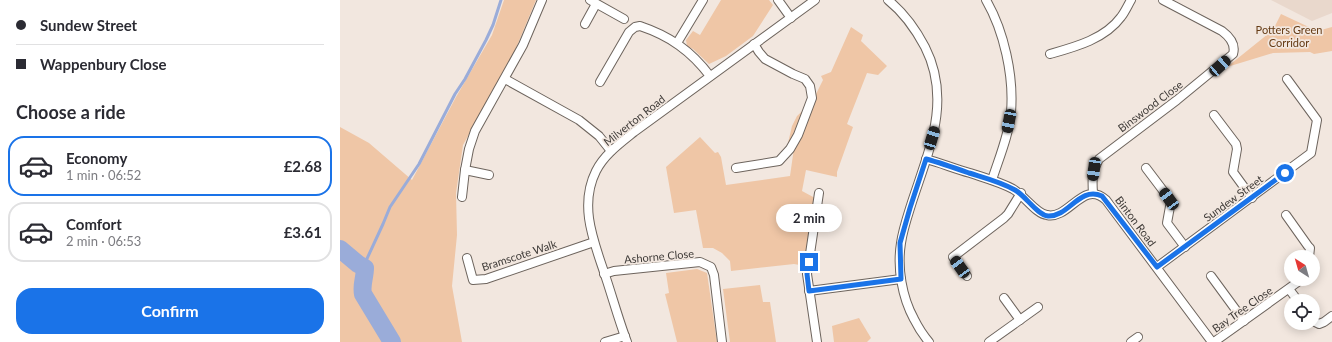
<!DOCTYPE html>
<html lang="en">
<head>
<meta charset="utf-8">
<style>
  :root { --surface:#fff; --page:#f7f7f7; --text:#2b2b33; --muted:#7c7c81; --line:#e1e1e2; --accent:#1a73e8 }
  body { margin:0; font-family:Lato,sans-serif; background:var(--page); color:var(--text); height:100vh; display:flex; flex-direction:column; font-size:15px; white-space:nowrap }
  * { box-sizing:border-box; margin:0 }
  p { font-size:13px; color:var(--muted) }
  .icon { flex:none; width:22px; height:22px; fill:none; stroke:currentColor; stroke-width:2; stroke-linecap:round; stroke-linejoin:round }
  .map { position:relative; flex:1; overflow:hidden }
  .details { display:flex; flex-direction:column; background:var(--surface); width:340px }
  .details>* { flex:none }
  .banner { display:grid; align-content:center; height:88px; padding:0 16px; background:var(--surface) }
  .needle { width:26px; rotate:323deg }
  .controls { position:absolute; left:944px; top:250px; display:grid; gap:8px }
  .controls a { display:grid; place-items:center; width:36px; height:36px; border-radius:50%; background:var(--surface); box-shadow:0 2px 10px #0003; font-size:20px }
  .end { position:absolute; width:18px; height:18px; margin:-9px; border:5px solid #1a73e8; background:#fff; box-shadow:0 0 0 2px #fff }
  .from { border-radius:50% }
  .bubble { position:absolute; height:28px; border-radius:14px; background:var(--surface); box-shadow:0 2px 10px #0003; font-size:13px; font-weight:700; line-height:28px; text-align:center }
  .car { position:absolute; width:12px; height:24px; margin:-12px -6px; border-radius:5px; box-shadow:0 0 3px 1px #0007; background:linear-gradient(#222 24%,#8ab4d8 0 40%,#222 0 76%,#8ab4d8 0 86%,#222 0) }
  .banner b { display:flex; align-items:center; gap:14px; height:38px; font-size:15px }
  .banner b+b { border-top:1px solid var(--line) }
  .banner i { width:10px; height:10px; background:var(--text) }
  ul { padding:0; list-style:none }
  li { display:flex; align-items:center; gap:12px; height:60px; margin:0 8px 6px; padding:0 8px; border:2px solid var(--line); border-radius:16px }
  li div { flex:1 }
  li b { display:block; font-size:15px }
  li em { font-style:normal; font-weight:700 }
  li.on { border-color:var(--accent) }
  li>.icon { width:36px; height:36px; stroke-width:1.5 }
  h2 { padding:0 16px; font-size:18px; line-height:48px }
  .cta { display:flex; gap:8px; margin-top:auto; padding:8px 16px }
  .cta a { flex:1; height:46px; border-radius:16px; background:var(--accent); color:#fff; font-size:16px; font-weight:700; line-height:46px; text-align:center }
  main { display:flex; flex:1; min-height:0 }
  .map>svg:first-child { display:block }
</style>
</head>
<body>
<main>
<section class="details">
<div class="banner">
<b><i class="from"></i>Sundew Street</b>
<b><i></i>Wappenbury Close</b>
</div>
<h2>Choose a ride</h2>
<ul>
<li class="on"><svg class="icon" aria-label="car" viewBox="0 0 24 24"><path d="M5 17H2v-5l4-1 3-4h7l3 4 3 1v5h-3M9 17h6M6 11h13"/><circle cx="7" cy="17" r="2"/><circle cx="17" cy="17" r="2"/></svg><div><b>Economy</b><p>1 min · 06:52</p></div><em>£2.68</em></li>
<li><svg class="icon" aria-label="car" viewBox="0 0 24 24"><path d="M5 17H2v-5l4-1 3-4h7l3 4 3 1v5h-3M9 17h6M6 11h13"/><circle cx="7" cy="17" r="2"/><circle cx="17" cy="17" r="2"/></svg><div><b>Comfort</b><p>2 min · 06:53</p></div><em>£3.61</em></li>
</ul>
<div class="cta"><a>Confirm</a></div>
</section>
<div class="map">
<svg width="992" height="342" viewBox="0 0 992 342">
  <rect width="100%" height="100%" fill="#f2e7df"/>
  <path fill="#e9d8cc" d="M931 0H992V13L972 21Z"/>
  <g fill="#efc6a6">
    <path d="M164 0H196L172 58 123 145 116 193 117 235 112 286 122 342H0V127L29 143 72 180 116 97 152 35Z"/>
    <path d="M381 0H429L433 5 413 36 386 56 369 64 353 49 347 46 346 40 353 31 360 35Z"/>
    <path d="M941 14 971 28 981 30 992 27V51L974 54 970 52 933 53 887 67 933 30Z"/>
    <path d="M511 27 523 35 521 41 547 66 538 75 527 73 507 124 513 127 497 172V177L466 170 462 191 475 198 465 266 454 264 391 271 390 261 382 253 373 248H363L356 210 334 213 326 167 360 137 375 153 378 152 381 157 386 185 450 176 454 148 448 143 452 126 457 116 472 102 483 80 481 76 491 72Z"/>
    <path d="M357 269 367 273 377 342H337L325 294 329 293 326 273Z"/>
    <path d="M420 285 423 302H430L436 342H390L383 289Z"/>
    <path d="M519 318 531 338 527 342H494L492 326Z"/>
  </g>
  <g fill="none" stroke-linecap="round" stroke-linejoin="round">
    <path stroke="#9aacd9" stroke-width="3" d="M25 268V263L43 224 50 207 79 164 115 94 125 79 146 40 153 25 161 0"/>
    <path stroke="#9aacd9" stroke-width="18" d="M0 249 18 264 25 268C25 277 21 285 23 294L52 342"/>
    <g stroke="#6d645d" stroke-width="10">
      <g id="street">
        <path d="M250 0 284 19"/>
        <path d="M438 0 451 18"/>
        <path d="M548 0C563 12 576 30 585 47 612 100 589 150 572 202 568 215 563 229 561 243 557 268 562 297 574 319 578 327 583 335 589 342"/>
        <path d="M646 0C664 31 674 76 671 112 669 135 659 158 652 180"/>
        <path d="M245 24 256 4"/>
        <path d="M337 43 363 0"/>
        <path d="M710 54C735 47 765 39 781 17 785 12 788 5 791 0"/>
        <path d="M165 79 239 120 259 136 271 151"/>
        <path d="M260 82 289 32 295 27 300 26C330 36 351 51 370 76"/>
        <path d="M874 115 896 144 897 149 893 172 912 198"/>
        <path d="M586 159C601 163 615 169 630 173 645 178 660 182 673 189 685 196 696 214 707 215 729 220 743 179 766 200L872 342"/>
        <path d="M396 168 439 161 450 149 458 135 472 98 470 86 465 79 453 74 425 59 419 52 414 44"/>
        <path d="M806 168 831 201 827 223 845 247"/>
        <path d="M125 170 149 175"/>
        <path d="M753 193C752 179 752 172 759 159L837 100 893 54C896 44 890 37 882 31L823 0"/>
        <path d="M122 197 125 170 129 149 135 131 183 45 202 0"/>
        <path d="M946 215 968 246 970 248 969 257"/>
        <path d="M127 258 133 280 146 279 254 242"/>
        <path d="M817 267 971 153 977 120 947 79"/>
        <path d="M264 274 274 271 360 262 371 267 374 275 382 342"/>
        <path d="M627 276 613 257 664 218 668 214 681 193"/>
        <path d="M871 276 904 321"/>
        <path d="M949 289 958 301"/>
        <path d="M469 291 561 279"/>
        <path d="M664 298 680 320"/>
        <path d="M973 321 979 324 984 322 992 316"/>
        <path d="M265 342 285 336"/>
        <path d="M287 342C279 321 273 299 266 278 255 244 238 207 256 171 264 155 279 144 294 132L475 0"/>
        <path d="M477 342 467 274 479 193"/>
        <path d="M649 342 698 307"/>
        <path d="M791 342 798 337"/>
        <path d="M874 342 962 279"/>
      </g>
    </g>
    <use href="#street" stroke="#fff" stroke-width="8"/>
  </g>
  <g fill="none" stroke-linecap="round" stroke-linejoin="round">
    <path stroke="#1a73e8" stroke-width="5" d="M469 262 467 274 469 291 561 279 560 243 570 208 586 159C601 163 615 168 629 173 645 178 661 182 675 190 686 196 697 215 708 216 729 217 739 186 762 196L817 267 945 173"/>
  </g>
  <g text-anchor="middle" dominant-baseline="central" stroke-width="3.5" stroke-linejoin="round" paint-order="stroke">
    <g font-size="11" fill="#653b14" stroke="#f2e7df">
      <text x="949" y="29">Potters Green<tspan x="949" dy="13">Corridor</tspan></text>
    </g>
    <g font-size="11" fill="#3f3b38" stroke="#f2e7df">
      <text transform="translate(810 106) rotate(-37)">Binswood Close</text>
      <text transform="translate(294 120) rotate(-38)">Milverton Road</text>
      <text transform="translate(893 198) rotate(-36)">Sundew Street</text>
      <text transform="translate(796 221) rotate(53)">Binton Road</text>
      <text transform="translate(179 255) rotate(-18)">Bramscote Walk</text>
      <text transform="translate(319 256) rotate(-5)">Ashorne Close</text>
      <text transform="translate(902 309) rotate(-35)">Bay Tree Close</text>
    </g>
  </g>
</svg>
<div class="controls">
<a><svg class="needle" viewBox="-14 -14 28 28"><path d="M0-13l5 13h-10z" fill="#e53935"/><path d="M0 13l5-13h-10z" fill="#7c7c81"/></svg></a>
<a><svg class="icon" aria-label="locate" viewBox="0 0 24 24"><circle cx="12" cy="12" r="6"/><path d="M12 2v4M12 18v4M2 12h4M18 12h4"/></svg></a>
</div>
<i class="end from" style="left:945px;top:173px"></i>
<i class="end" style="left:469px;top:262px"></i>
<div class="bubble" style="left:436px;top:204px;width:66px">2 min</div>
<i class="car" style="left:880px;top:66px;rotate:48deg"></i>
<i class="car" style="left:669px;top:121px;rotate:191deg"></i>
<i class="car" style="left:592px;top:138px;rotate:17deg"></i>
<i class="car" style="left:754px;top:169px;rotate:188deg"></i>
<i class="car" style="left:829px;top:199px;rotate:324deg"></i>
<i class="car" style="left:620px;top:267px;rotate:324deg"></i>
</div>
</main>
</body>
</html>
